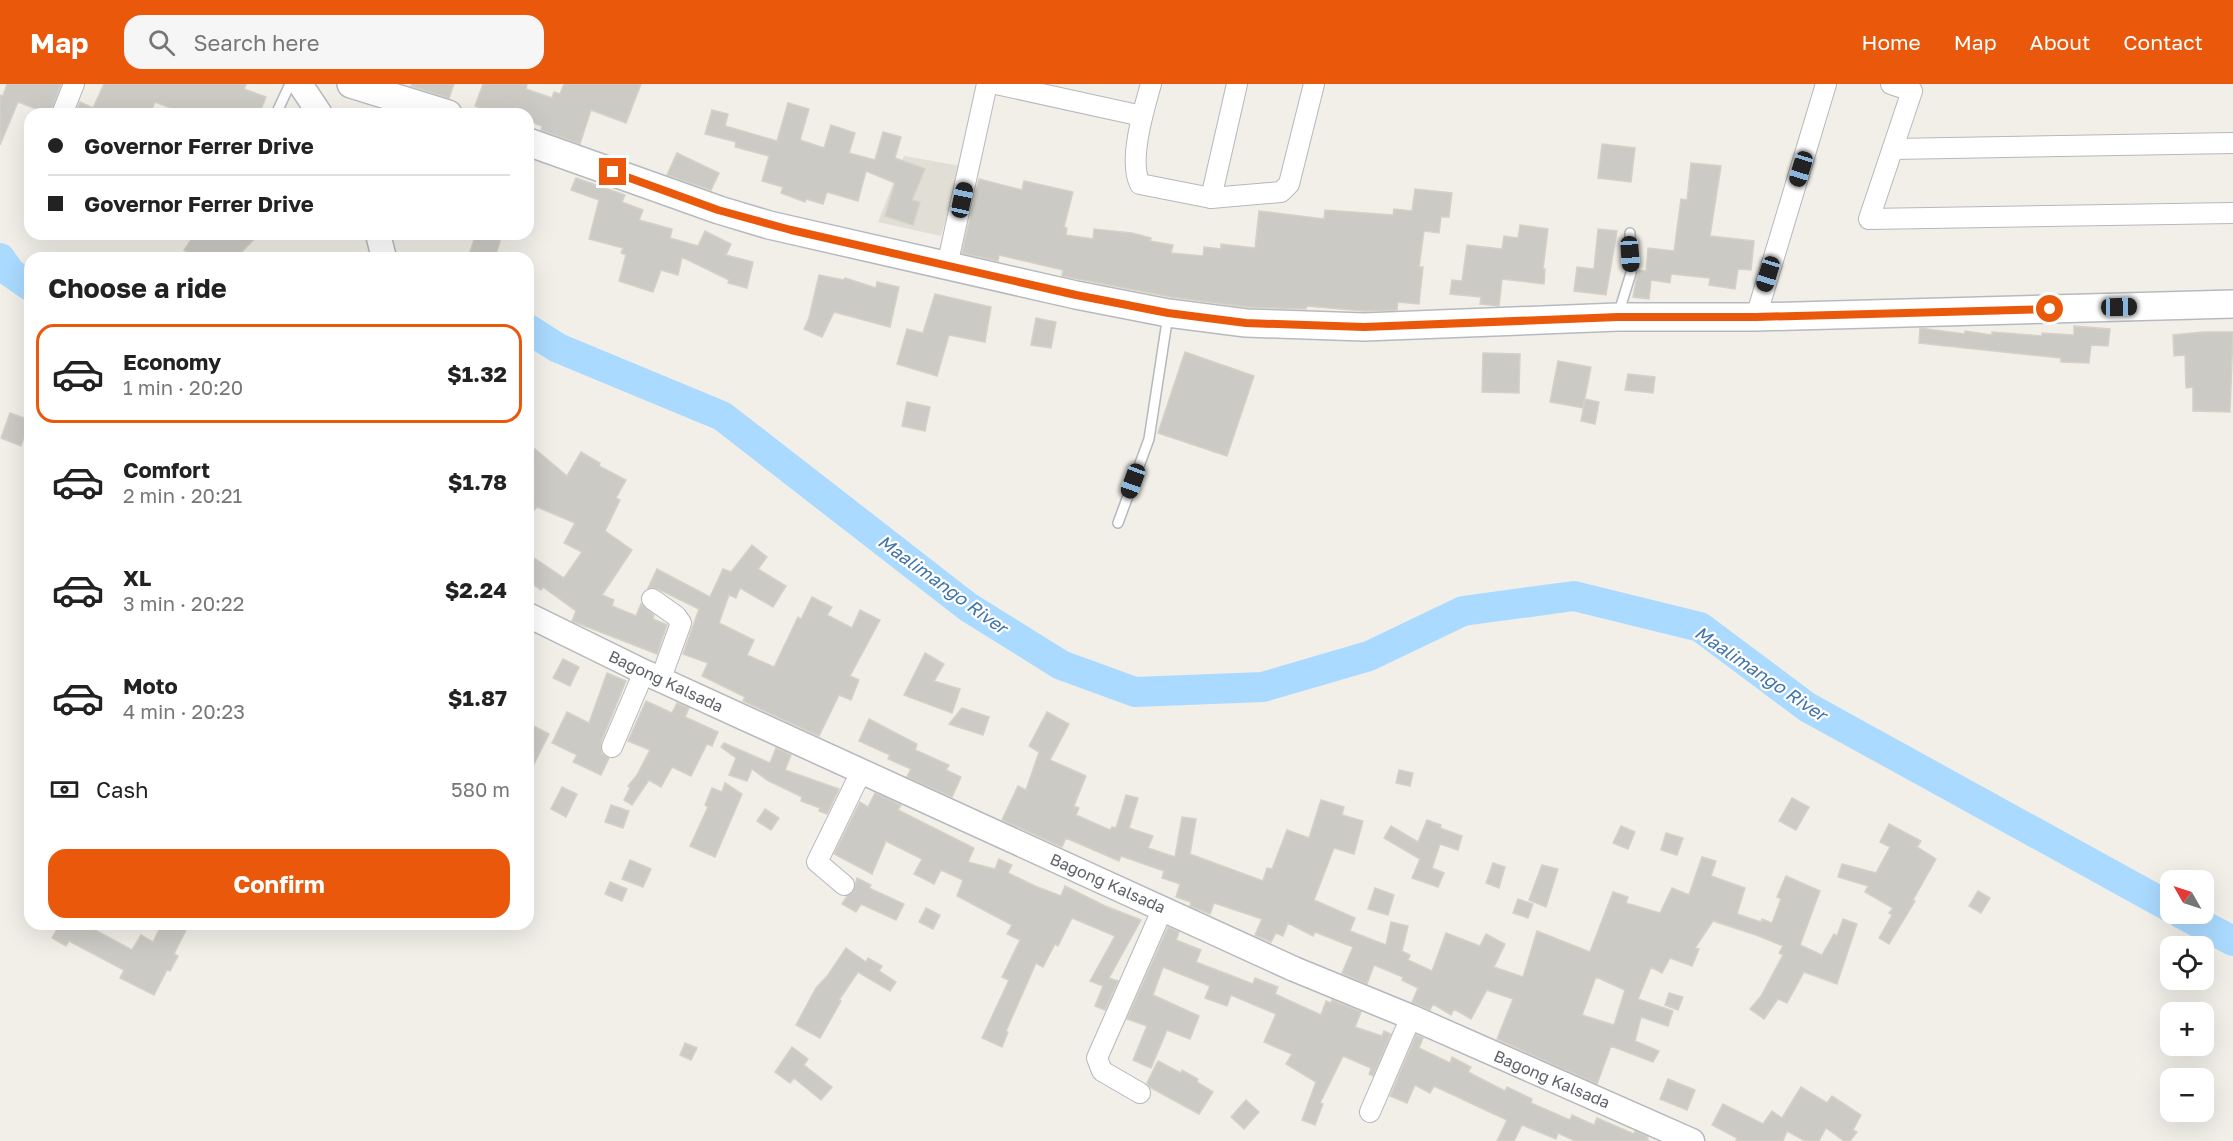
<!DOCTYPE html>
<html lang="en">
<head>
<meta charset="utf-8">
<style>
  :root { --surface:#fff; --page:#f6f6f6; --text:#222; --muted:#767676; --line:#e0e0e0; --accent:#ea580c }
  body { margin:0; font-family:"Golos Text",sans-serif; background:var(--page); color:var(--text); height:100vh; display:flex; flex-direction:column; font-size:22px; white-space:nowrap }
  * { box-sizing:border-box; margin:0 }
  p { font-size:20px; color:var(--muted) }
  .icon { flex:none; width:33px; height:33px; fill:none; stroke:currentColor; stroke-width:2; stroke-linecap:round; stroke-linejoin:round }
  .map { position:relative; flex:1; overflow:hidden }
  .panel { position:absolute; left:24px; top:168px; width:510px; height:678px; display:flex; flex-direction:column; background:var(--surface); border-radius:18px; box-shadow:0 6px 24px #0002 }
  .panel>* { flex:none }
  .guide { position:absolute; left:24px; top:24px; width:510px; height:132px; border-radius:18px; box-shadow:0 6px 24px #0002; display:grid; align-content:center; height:132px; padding:0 24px; background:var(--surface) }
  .needle { width:39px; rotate:309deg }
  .fabs { position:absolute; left:2160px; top:786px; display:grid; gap:12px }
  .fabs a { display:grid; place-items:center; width:54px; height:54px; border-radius:12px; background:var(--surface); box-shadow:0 6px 24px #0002; font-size:30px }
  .end { position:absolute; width:27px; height:27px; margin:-14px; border:8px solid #ea580c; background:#fff; box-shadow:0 0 0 3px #fff }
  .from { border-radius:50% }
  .car { position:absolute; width:18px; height:36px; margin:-18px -9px; border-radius:8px; box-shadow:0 0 4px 2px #0007; background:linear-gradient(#222 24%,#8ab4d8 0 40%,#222 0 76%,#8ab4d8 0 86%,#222 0) }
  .guide b { display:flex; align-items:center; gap:21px; height:57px; font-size:22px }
  .guide b+b { border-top:2px solid var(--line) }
  .guide i { width:15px; height:15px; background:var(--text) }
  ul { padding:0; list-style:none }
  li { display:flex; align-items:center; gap:18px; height:99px; margin:0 12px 9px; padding:0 12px; border:3px solid transparent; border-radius:18px }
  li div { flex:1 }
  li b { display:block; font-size:22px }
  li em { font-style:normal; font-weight:700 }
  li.active { border-color:var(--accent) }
  li>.icon { width:54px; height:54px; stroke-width:1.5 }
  h2 { padding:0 24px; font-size:27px; line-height:72px }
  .pay { display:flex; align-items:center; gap:15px; height:66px; padding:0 24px; font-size:22px }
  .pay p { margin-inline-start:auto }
  .button { display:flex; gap:12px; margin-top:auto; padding:12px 24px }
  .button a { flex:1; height:69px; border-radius:18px; background:var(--accent); color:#fff; font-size:24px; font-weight:700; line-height:69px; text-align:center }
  header { display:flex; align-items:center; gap:36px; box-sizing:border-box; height:84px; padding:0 30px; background:var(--accent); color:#fff }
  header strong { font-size:28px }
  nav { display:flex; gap:33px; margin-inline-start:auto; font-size:21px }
  .search { width:420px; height:54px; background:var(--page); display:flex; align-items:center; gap:15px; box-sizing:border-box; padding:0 21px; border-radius:18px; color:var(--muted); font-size:22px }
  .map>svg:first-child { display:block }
</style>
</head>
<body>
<header>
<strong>Map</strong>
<div class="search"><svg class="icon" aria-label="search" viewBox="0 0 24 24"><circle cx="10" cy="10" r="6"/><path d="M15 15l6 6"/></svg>Search here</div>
<nav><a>Home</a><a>Map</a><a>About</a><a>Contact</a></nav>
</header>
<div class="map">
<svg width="2233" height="1057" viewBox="0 0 2233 1057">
  <rect width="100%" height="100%" fill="#f1efe8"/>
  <path fill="#e1ded6" d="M904 72 961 82 941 152 878 138Z"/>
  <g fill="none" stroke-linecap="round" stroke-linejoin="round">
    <g stroke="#aadaff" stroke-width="30">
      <path d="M0 174 10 188 30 202"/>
      <path d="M528 245 558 264 722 332 968 523 1061 581 1135 608 1263 603 1369 572 1463 527 1574 512 1700 543 1807 623 2170 823"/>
      <path d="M2182 830 2233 857"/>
    </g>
  </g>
  <g fill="#cccac5" stroke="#d6d1c6" stroke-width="1.5" fill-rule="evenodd">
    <path d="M7 0H61L50 30 18 18 0 61V11L3 12Z"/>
    <path d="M104 0H246L244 5 266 13 259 30H187L155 18 150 30H75L80 18 93 24Z"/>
    <path d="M412 0H454L449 14 411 2Z"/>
    <path d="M483 0H527L526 5 552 14 554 8 560 10 564 0H641L626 39 591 26 580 60 541 46 542 42 528 37V30H497L475 22Z"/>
    <path d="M788 19 809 25 800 56 824 64 831 41 855 49 849 69 875 76 883 48 901 53 895 74 925 85 912 116 920 118 913 141 885 132 895 99 866 87 858 117 827 108 823 120 806 115 805 118 781 109 783 103 762 97 769 72 735 63 736 58 705 50 712 26 728 30 725 42 777 57Z"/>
    <path d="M1602 60 1635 64 1631 98 1598 94Z"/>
    <path d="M677 69 719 89 711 106 667 91Z"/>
    <path d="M1691 79 1721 82 1710 152 1754 157 1751 186 1738 185 1735 205 1709 201 1710 194 1671 190 1670 199 1651 196 1649 215 1633 213 1638 186 1646 187 1648 164 1674 167 1681 115 1687 116Z"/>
    <path d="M576 94 625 111 622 118 643 126 639 136 672 145 670 154 698 162 705 147 731 160 726 171 753 178 747 204 728 199 729 196 682 173 678 191 661 186 653 208 619 197 626 171 621 169 623 164 589 155 599 116 571 106Z"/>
    <path d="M979 95 1022 106 1024 97 1073 108 1064 143 1067 144 1066 151 1093 155 1094 145 1132 149 1151 154 1150 157 1173 161 1171 169 1203 172 1204 163 1221 165V160L1255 164 1259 127 1324 135 1325 126 1393 131 1394 125 1412 127 1415 105 1452 109 1449 133H1441L1439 149 1424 147 1419 183H1423L1419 220 1398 218 1397 226 1364 227 1307 222 1306 225 1247 223 1171 213 1062 192 1063 186 999 171 998 177 962 169Z"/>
    <path d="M1520 141 1548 145 1543 185H1545L1544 200 1502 195 1499 222 1480 220 1481 213 1450 210 1452 196 1462 197 1467 161 1502 165 1504 152 1518 154Z"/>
    <path d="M1598 145 1617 147 1606 211 1574 207 1577 183 1594 185Z"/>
    <path d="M195 150H259L236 174H195L184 166Z"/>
    <path d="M476 150 500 157 495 174H468Z"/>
    <path d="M819 191 844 196 845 194 876 204 877 198 899 203 890 243 834 228 822 253 804 245 809 234Z"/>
    <path d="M935 210 991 223 985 258 949 251 937 292 897 280 907 245 923 249Z"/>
    <path d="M1036 234 1056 238 1051 264 1031 261Z"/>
    <path d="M2074 242 2110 245 2108 262 2091 261 2089 279 2061 278V274L1919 259 1920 244 1965 250V247L1992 251V248L2042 252V249L2074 251Z"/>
    <path d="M2204 248H2233L2230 328 2193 327V303L2186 304 2185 271 2174 272 2173 251Z"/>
    <path d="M1185 268 1254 292 1227 372 1158 349Z"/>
    <path d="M1483 269 1520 270 1519 309 1482 308Z"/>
    <path d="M1558 277 1591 283 1583 324 1550 318Z"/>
    <path d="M1628 290 1655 293 1653 309 1625 306Z"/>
    <path d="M1585 315 1599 318 1595 340 1581 337Z"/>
    <path d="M907 318 930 323 925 347 902 342Z"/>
    <path d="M10 329 30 336 21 362 1 354Z"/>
    <path d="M528 359 567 392 581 368 600 379 599 382 626 396 616 414 620 416 605 447 632 466 602 511 614 516 612 522 636 532 641 520 654 531 653 535 667 541 657 570 572 537 576 527 543 503 541 506 528 497V470L564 494 582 468 564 459 575 439 537 423 528 433Z"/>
    <path d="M752 461 767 473 758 485 786 502 773 523 740 504 736 514 729 511 719 539 754 556 747 571 774 583 798 533 801 535 812 513 832 523 827 531 852 544 860 526 880 536 850 592 859 596 851 616 839 611 819 652 743 617 745 613 702 592 708 579 683 570 699 525 658 505 648 504 657 485 710 513 723 485 731 488Z"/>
    <path d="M925 569 944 580 934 597 960 605 952 629 904 611Z"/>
    <path d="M563 575 579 583 570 602 553 594Z"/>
    <path d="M607 589 626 597 601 658 602 670 609 674 601 691 573 678 577 671 552 659 567 628 589 639Z"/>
    <path d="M646 617 672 629 677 619 689 624 685 633 718 648 712 662 707 660 691 692 672 683 661 703 649 696 632 721 624 716 630 704 628 702 637 691 650 666 628 657Z"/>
    <path d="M962 624 989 633 983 651 949 640Z"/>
    <path d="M1047 628 1069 640 1050 676 1086 692 1074 722 1079 724 1076 731 1110 746 1112 743 1116 744 1126 711 1138 714 1129 744 1153 752 1148 764 1175 773 1182 733 1196 735 1190 770 1263 797 1267 784 1272 785 1287 746 1309 754 1321 716 1344 723 1342 731 1363 737 1354 770 1334 764 1314 816 1355 834 1350 847 1386 861 1391 838 1408 842 1402 867 1410 871 1408 876 1432 887 1446 849 1480 862 1486 850 1505 860 1494 883 1523 893 1537 847 1590 868 1613 808 1628 813 1626 819 1660 829 1672 804 1689 811 1702 773 1716 777 1711 792 1745 804 1737 830 1761 838 1762 835 1772 839 1781 815 1777 813 1786 792 1820 807 1800 861 1822 871 1834 850 1837 852 1843 835 1857 840 1837 900 1804 888 1787 919 1778 915 1764 935 1750 925 1761 912 1783 871 1779 869 1783 862 1756 851 1713 837 1695 864 1699 865 1692 882 1670 874 1662 889 1651 883 1638 915 1673 927 1668 942 1641 933 1635 957 1659 967 1653 978 1611 962 1597 1000 1497 955 1513 915 1487 906 1471 935 1454 925 1451 931 1433 920 1430 926 1412 918 1418 904 1402 896 1403 893 1374 881 1367 900 1342 889 1353 863 1315 848 1313 852 1288 839 1283 852 1276 849 1271 858 1255 851 1262 835 1214 819 1210 830 1190 822 1191 818 1176 813 1180 800 1162 794 1164 787 1121 772 1119 777 1066 754 1062 763 1002 736 1018 702 1026 706 1039 668 1029 662ZM1596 893 1625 906 1614 941 1582 931Z"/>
    <path d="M869 635 917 660 915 666 949 681 946 686 961 693 952 713 907 693 911 685 888 675 890 671 859 657Z"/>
    <path d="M528 639 549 650 528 692Z"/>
    <path d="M724 659 770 679 776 664 791 671 785 686 839 705 827 730 819 727 820 724 801 717 802 713 767 696 752 685 747 697 729 691 736 674 721 663Z"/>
    <path d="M1399 686 1413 689 1410 702 1396 699Z"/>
    <path d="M725 699 742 710 715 773 690 762 708 723 705 721 712 704 722 708Z"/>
    <path d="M562 703 577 710 566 733 551 725Z"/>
    <path d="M875 709 901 721 898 726 974 764 968 778 995 785 999 775 1012 781 1008 789 1035 802 1061 812 1065 802 1105 822 1141 836 1109 894 1118 897 1105 926 1095 922 1103 902 1090 897 1115 852 1072 834 1058 862 1055 860 1043 883 1036 879 1006 947 1008 948 1002 963 982 954 1009 896 1002 893 1020 856 1007 850 1012 841 957 812 963 796 941 786 934 800 914 790 922 775 886 757 872 790 834 770 860 718 868 723Z"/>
    <path d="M1792 714 1809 723 1796 746 1779 737Z"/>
    <path d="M611 721 629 727 623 744 605 738Z"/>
    <path d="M765 725 779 734 771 746 757 737Z"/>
    <path d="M1427 736 1441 741 1440 744 1462 752 1458 766 1440 760 1432 784 1444 789 1438 803 1412 794 1420 775 1384 754 1391 742 1418 758Z"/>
    <path d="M1889 740 1921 757 1917 763 1936 775 1913 816 1915 817 1889 860 1879 854 1892 831 1889 829 1893 824 1865 808 1868 802 1838 793 1842 780 1876 789 1890 763 1880 758Z"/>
    <path d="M1621 742 1635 748 1628 765 1613 759Z"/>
    <path d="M1666 749 1683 754 1677 771 1661 766Z"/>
    <path d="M630 776 651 785 643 803 622 795Z"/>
    <path d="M1493 779 1505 783 1499 804 1486 799Z"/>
    <path d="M1542 781 1558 785 1546 823 1529 816Z"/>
    <path d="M857 794 871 801 869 804 904 820 896 836 861 820 856 828 842 820 847 812 853 808Z"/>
    <path d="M610 798 627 805 622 817 605 810Z"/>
    <path d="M1375 804 1394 811 1388 831 1368 825Z"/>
    <path d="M1978 807 1990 814 1981 829 1969 822Z"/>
    <path d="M1518 815 1533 820 1528 834 1513 829Z"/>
    <path d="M926 824 940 831 933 845 919 838Z"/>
    <path d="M60 840H84L132 866 141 851 153 858 162 840H189L174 870 178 872 170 887 167 886 154 911 120 894 124 886 69 857 66 862 52 854Z"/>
    <path d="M1168 843 1179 848 1176 856 1201 866 1196 878 1253 900 1255 894 1278 903 1275 910 1321 931 1326 917 1331 919 1332 916 1361 928 1355 943 1382 952 1384 947 1391 950 1373 992 1369 990 1371 984 1343 972 1320 1019 1323 1020 1315 1041 1302 1036 1316 998 1286 980 1292 970 1264 958 1276 930 1231 911 1227 922 1205 914 1210 902 1163 883 1153 911 1199 932 1190 955 1167 946 1151 984 1133 976 1147 942 1127 935Z"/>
    <path d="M846 864 866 878 868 874 882 882 879 887 896 898 890 907 858 888 839 916 841 917 820 954 796 941 816 904 828 891Z"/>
    <path d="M1669 909 1683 913 1678 926 1665 921Z"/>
    <path d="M1416 951 1423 954 1419 964 1450 979 1452 973 1471 983 1468 988 1505 1007 1507 1003 1532 1015 1531 1019 1570 1036 1572 1031 1594 1041 1597 1034 1634 1050 1635 1047 1648 1053 1647 1056 1650 1057H1575L1558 1049 1556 1055 1522 1041 1514 1057H1497L1507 1036 1434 1002 1430 1009 1415 1001 1407 1019 1390 1012Z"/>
    <path d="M685 959 697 964 691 976 680 971Z"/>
    <path d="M792 963 808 975 804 981 832 1003 821 1016 794 994 790 999 775 988Z"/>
    <path d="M1158 977 1181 989 1182 986 1198 995 1197 998 1213 1008 1199 1030 1151 1004 1147 999Z"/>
    <path d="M1668 995 1695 1006 1687 1026 1660 1015Z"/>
    <path d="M1801 1003 1827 1019 1832 1012 1861 1031 1853 1046 1857 1048 1850 1057H1844L1826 1044 1819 1057H1805L1787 1047 1783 1057H1736L1737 1054 1712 1041 1723 1020 1763 1040 1772 1027 1782 1034Z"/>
    <path d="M1246 1016 1259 1028 1244 1045 1231 1033Z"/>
  </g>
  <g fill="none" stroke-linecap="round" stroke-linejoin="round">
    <g stroke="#b5b8bc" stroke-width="12">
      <g id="service">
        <path d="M276 30 290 0"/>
        <path d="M1618 231 1631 189 1630 149"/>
        <path d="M1118 439 1149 355 1168 231"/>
      </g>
    </g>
    <g stroke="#b5b8bc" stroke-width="22">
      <g id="minor">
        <path d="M996 0 1142 32"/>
        <path d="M1151 0C1144 25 1128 77 1140 100L1211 114 1281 108 1289 100 1314 0"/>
        <path d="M1891 0 1912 7 1869 135 2233 129"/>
        <path d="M62 30 74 0"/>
        <path d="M1893 65 2233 59"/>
        <path d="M1211 114 1237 0"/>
        <path d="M947 182 987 0"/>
        <path d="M1756 233 1826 0"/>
        <path d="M652 515 676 532 681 539 661 594"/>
        <path d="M612 663 644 588"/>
        <path d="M844 801 817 778 861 688"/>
        <path d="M1140 1009 1102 987 1097 974 1163 824"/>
        <path d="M1370 1028 1411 933"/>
      </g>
    </g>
    <g stroke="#b5b8bc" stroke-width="27">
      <g id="tertiary">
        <path d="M300 0 320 30"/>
        <path d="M378 150 384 174"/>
        <path d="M528 531 644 588 1294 885 1411 933 1692 1057"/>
      </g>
    </g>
    <g stroke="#b6babf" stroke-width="30">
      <g id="secondary">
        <path d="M351 0 448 30"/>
        <path d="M528 58 719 126 769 141 1076 211 1168 229 1246 239 1364 243 1618 233H1756L2233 220"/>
      </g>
    </g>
    <use href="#service" stroke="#fff" stroke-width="9"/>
    <use href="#minor" stroke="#fff" stroke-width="20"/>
    <use href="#tertiary" stroke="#fff" stroke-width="24"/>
    <use href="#secondary" stroke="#fff" stroke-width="27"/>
  </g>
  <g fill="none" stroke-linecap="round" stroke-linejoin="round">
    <path stroke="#ea580c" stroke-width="8" d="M613 88 718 126 791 146 1076 211 1168 229 1246 239 1364 243 1618 233H1756L2050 225"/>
  </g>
  <g text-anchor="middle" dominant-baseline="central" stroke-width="4.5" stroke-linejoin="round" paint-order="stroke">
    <g font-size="16" fill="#5f6368" stroke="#fff">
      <text transform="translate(666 597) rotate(25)">Bagong Kalsada</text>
      <text transform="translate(1108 799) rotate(24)">Bagong Kalsada</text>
      <text transform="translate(1552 995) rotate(23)">Bagong Kalsada</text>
    </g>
    <g font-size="18" font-style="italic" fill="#4174aa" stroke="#fff">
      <text transform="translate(943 500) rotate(36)">Maalimango River</text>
      <text transform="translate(1761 589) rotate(34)">Maalimango River</text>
    </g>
  </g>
</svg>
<div class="fabs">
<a><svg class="needle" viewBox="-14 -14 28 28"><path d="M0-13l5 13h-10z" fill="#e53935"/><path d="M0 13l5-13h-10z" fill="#767676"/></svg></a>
<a><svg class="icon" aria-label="locate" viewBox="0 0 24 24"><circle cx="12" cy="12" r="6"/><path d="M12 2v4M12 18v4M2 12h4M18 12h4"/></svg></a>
<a>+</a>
<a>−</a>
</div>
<i class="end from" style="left:2050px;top:225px"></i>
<i class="end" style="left:613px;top:88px"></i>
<i class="car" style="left:1801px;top:85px;rotate:197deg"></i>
<i class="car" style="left:962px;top:116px;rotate:12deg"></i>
<i class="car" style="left:1630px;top:170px;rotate:176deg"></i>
<i class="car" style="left:1768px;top:190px;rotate:197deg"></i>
<i class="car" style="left:2119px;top:223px;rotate:89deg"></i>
<i class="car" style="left:1133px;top:397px;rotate:200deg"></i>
<div class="guide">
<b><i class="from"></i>Governor Ferrer Drive</b>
<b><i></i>Governor Ferrer Drive</b>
</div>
<section class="panel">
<h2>Choose a ride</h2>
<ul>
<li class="active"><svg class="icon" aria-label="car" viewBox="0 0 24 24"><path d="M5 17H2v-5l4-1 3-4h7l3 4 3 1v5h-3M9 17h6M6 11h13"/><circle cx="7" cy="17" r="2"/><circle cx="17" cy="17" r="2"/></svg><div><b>Economy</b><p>1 min · 20:20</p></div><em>$1.32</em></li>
<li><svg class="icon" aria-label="car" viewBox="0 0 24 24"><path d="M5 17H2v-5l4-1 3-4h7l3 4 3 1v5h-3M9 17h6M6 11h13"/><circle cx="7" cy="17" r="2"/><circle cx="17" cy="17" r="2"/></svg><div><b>Comfort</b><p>2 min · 20:21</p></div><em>$1.78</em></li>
<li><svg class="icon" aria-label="car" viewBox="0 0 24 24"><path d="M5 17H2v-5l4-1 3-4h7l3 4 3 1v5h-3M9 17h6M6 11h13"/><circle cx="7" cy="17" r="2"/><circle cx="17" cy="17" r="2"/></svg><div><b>XL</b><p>3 min · 20:22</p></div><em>$2.24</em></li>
<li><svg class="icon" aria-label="car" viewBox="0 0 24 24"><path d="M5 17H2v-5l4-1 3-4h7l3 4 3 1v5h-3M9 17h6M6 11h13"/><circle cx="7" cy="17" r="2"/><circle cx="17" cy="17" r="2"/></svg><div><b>Moto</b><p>4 min · 20:23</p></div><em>$1.87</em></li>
</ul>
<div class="pay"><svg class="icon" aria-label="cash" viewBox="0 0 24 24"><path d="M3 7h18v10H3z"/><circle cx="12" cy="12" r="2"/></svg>Cash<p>580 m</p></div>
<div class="button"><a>Confirm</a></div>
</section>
</div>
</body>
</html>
